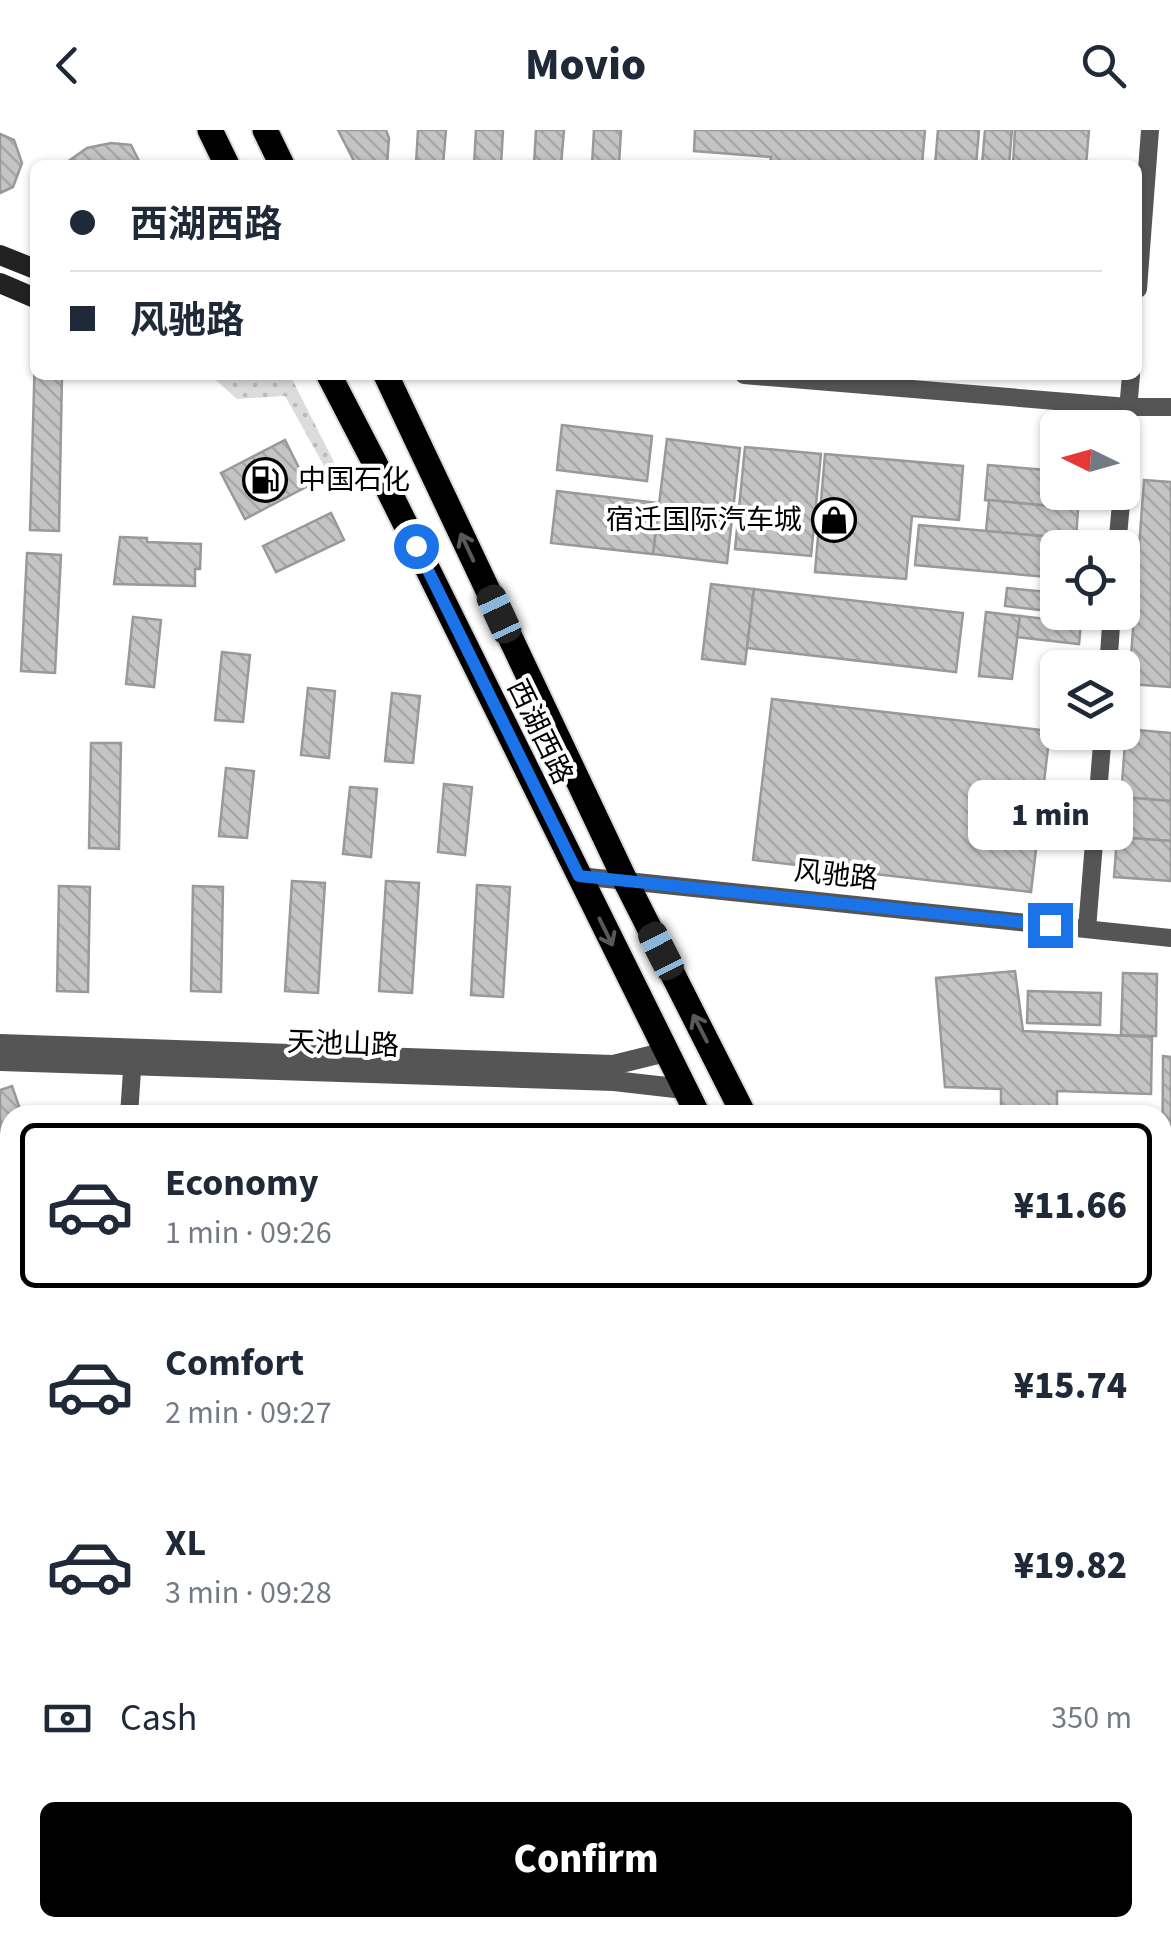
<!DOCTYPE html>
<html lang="en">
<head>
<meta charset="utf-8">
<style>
  :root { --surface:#fff; --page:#f6f6f7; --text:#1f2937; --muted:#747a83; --line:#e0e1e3; --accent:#000 }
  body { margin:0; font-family:"Source Sans 3","Noto Sans SC",sans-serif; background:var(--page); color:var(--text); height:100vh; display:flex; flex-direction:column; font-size:38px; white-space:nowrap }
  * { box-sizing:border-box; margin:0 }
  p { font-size:32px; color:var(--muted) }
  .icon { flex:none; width:55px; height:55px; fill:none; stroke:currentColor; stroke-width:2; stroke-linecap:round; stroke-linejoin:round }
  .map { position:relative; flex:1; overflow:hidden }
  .sheet { position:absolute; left:0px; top:975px; width:1172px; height:832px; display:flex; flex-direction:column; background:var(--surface); border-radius:30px 30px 0 0; box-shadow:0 2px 8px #0004 }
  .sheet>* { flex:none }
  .top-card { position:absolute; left:30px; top:30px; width:1112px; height:220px; border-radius:15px; box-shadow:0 2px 8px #0004; display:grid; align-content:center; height:220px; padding:0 40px; background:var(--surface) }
  .needle { width:65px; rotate:275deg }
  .fabs { position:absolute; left:1040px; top:280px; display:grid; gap:20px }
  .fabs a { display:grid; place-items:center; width:100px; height:100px; border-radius:15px; background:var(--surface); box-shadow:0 2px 8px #0004; font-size:50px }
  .end { position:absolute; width:45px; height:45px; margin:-22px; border:12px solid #1a73e8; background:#fff; box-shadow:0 0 0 5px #fff }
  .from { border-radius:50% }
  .bubble { position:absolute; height:70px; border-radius:15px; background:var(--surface); box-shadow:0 2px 8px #0004; font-size:32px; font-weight:800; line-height:70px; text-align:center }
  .car { position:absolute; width:30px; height:60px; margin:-30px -15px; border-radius:12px; box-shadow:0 0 8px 2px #0007; background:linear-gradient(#222 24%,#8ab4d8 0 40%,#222 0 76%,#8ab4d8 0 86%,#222 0) }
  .top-card b { display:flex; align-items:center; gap:35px; height:95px; font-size:38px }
  .top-card b+b { border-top:2px solid var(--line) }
  .top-card i { width:25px; height:25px; background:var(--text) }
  ul { padding:18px 0 0; list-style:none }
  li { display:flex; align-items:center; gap:30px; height:165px; margin:0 20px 15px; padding:0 20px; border:5px solid transparent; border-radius:15px }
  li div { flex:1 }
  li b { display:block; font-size:38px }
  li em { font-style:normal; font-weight:800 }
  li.active { border-color:var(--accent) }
  li>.icon { width:90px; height:90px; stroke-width:1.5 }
  .pay { display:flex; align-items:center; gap:25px; height:110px; padding:0 40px; font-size:38px }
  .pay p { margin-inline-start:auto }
  .action { display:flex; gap:20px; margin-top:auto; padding:20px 40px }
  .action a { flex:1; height:115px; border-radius:15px; background:var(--accent); color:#fff; font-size:40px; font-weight:800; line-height:115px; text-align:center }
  header { display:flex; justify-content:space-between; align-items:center; height:130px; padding:0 40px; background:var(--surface); font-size:45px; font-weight:800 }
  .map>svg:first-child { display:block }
</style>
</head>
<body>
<header><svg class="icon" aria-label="back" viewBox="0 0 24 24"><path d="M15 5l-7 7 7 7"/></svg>Movio<svg class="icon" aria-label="search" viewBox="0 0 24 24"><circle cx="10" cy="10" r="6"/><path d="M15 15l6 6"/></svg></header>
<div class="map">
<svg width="1171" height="1806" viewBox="0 0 1171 1806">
  <defs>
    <pattern id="grass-tufts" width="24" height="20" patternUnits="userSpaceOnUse" patternTransform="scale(2.5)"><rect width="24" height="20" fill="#dcdcdc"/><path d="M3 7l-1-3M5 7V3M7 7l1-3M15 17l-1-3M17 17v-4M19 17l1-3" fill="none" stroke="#bbb"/></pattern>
    <pattern id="garden-dots" width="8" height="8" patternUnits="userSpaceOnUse" patternTransform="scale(2.5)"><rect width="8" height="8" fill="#dcdcdc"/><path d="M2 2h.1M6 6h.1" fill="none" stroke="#bbb" stroke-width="1.8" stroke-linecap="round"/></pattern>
    <pattern id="building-back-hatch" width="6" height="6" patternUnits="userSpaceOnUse" patternTransform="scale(2.5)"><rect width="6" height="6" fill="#c4c4c4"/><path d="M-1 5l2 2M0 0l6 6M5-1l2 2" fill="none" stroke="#a7a7a7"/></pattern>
  </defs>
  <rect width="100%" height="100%" fill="#fff"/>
  <g fill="url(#grass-tufts)">
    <path d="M0 1348 10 1371V1550L0 1527Z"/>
    <path d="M0 1800 179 1801 194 1806H0Z"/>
  </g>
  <g fill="url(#garden-dots)">
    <path d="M210 245H290L337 338 328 343 285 266 237 269Z"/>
    <path d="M273 1798 1038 1803 1043 1806H258Z"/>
  </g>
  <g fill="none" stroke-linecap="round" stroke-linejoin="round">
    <path stroke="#a3a3a3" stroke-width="5" d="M0 1432 10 1478"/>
  </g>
  <g fill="url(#building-back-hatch)" stroke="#999" stroke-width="2.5">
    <path d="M338 0H386L389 8 387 35H356Z"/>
    <path d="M418 0H446L443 35 416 34Z"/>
    <path d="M476 0H503L501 35H474Z"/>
    <path d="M536 0H564L561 35H534Z"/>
    <path d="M594 0H621L619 35H592Z"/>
    <path d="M695 0H925L922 35H770L771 27 694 21Z"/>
    <path d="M938 0H979L976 35H935Z"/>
    <path d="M985 0H1012L1009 35H982Z"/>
    <path d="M1015 0H1089L1086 35H1013Z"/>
    <path d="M0 4 14 10 22 33 13 57 0 63Z"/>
    <path d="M111 13 131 15 141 35H63L87 18Z"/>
    <path d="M35 224V245H62L59 401 30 400Z"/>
    <path d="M562 295 652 306 647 351 557 340Z"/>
    <path d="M667 309 740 318 727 433 653 424Z"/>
    <path d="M285 310 308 356 245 389 221 343Z"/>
    <path d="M745 317 821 324 811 426 735 419Z"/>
    <path d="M825 324 963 336 959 390 912 386 906 449 815 442Z"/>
    <path d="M988 335 1058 341V362H1073L1072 378 985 370Z"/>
    <path d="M1144 350 1171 352V557L1129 554Z"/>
    <path d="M557 361 659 373 653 424 551 413Z"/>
    <path d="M989 370 1078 379 1076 409 986 401Z"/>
    <path d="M331 383 344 410 276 442 263 416Z"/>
    <path d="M919 395 1076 409 1075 418H1058V448L915 435Z"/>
    <path d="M120 407 147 408V412L201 414 200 439H195V456L114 454Z"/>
    <path d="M27 423 61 425 55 543 21 541Z"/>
    <path d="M711 454 754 459 745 534 702 529Z"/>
    <path d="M1007 458 1058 463V482L1005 476Z"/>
    <path d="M754 459 963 483 956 542 747 518Z"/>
    <path d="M986 482 1020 486 1012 549 979 546Z"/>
    <path d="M1020 486 1081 493 1079 514 1017 507Z"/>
    <path d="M133 487 161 490 154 557 126 554Z"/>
    <path d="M222 522 250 525 243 592 215 590Z"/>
    <path d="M308 558 335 561 329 628 301 625Z"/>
    <path d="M392 563 420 566 413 633 385 631Z"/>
    <path d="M772 569 1050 601 1031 762 753 730Z"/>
    <path d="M1126 599 1171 603V671L1121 667Z"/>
    <path d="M91 613H121L119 719 89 718Z"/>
    <path d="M226 638 254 641 247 708 219 706Z"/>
    <path d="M444 654 472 657 465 725 438 722Z"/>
    <path d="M350 657 377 659 371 727 343 724Z"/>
    <path d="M1121 667 1171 671V711L1117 707Z"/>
    <path d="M1117 707 1171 711V751L1114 747Z"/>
    <path d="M292 751 325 753 318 863 285 861Z"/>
    <path d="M386 751 419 753 412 863 379 861Z"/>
    <path d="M477 755 510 757 503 867 471 865Z"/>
    <path d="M59 756 90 757 88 862 57 861Z"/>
    <path d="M193 756 223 757 221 862 191 861Z"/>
    <path d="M1015 841 1023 901 1152 907 1151 964 1057 961V982L1001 979V959L945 957 936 848Z"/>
    <path d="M1123 843 1157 844 1156 906 1121 905Z"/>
    <path d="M1028 861 1101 863 1100 895 1027 893Z"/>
    <path d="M1163 926 1171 927V1088H1162Z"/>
    <path d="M12 956 22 985H10V1078L0 1049V960Z"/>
    <path d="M926 979 992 982V985H926Z"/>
    <path d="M10 1109V1160L0 1163V1112Z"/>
    <path d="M10 1611V1655L5 1657 0 1640V1614Z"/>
  </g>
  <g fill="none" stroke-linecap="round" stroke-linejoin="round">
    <g stroke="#dbdbdb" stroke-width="29">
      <g id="primary">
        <path d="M210 0 227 35"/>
        <path d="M265 0 282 35"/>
        <path d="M329 245 382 347 698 985"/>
        <path d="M386 245 626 752 744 985"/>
        <path d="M1098 1798 1103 1806"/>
        <path d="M1154 1798 1158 1806"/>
      </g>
    </g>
    <g stroke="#555" stroke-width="18">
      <path d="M1138 159 1150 0"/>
      <path d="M744 245 1128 277H1171"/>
      <path d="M1122 351 1131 245"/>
      <path d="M1117 418 1122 362"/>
      <path d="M1108 538 1112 482"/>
      <path d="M579 746 1171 808"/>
      <path d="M1087 799 1103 602"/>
      <path d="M129 985 133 926"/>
      <path d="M0 1198 10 1194"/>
    </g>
    <g stroke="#555" stroke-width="20">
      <path d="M0 914 613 935 666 922"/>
      <path d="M0 931 614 951 684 959"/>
      <path d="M0 1264 10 1287"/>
      <path d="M0 1293 10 1316"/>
      <path d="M211 1798 215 1806"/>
      <path d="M227 1798 231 1806"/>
    </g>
    <g stroke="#222" stroke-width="20">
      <path d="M0 125 35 139"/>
      <path d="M0 153 35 168"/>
      <path d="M1162 1759H1171"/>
      <path d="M0 1760H10"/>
      <path d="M0 1787H10"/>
      <path d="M1162 1787H1171"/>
    </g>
    <use href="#primary" stroke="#000" stroke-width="25"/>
  </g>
  <defs><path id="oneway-shaft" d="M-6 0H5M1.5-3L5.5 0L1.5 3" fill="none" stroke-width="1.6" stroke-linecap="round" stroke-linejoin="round" transform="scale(2.5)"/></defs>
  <g stroke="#595959">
    <use href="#oneway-shaft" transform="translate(467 417) rotate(-115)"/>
    <use href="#oneway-shaft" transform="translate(606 802) rotate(64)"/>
    <use href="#oneway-shaft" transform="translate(700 898) rotate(-117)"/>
  </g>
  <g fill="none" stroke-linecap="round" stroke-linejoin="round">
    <path stroke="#1a73e8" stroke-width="12" d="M416 416 579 746 1050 795"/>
  </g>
  <defs>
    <g id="fuel-ring" transform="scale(2.25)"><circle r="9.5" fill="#fff" stroke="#000" stroke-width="1.5"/><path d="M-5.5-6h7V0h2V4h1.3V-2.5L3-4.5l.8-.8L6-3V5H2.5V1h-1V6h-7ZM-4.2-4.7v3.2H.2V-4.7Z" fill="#000"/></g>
    <g id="shop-ring" transform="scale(2.25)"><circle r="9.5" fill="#fff" stroke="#000" stroke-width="1.5"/><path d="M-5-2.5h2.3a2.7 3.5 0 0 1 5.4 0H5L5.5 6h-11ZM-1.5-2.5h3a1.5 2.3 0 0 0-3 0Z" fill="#000"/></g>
  </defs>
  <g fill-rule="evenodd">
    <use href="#fuel-ring" x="265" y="350"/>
    <use href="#shop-ring" x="834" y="390"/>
  </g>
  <g text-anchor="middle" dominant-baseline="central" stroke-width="8" stroke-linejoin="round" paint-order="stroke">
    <g font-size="28" fill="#000" stroke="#fff" text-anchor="start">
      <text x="298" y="350">中国石化</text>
      <text x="802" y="390" text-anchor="end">宿迁国际汽车城</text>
    </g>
    <g font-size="28" fill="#000" stroke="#fff">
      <text transform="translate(540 602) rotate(64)">西湖西路</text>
      <text transform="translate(836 745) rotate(6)">风驰路</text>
      <text transform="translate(343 914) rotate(2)">天池山路</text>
    </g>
  </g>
</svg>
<div class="fabs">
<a><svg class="needle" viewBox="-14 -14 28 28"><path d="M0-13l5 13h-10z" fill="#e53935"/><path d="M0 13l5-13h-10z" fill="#747a83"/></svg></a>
<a><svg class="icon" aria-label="locate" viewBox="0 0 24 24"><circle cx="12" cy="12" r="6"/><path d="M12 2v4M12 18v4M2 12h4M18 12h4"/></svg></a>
<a><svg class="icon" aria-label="layers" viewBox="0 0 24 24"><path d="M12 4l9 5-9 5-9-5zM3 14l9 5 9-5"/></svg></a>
</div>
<i class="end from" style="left:416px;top:416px"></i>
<i class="end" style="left:1050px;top:795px"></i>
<div class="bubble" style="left:968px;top:650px;width:165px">1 min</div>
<i class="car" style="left:499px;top:484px;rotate:335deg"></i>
<i class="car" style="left:661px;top:821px;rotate:333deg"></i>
<div class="top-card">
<b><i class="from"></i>西湖西路</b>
<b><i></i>风驰路</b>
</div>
<section class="sheet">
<ul>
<li class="active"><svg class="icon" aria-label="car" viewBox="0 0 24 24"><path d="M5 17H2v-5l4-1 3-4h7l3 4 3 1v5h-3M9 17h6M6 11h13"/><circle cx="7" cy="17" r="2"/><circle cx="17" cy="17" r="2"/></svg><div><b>Economy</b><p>1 min · 09:26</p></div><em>¥11.66</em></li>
<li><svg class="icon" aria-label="car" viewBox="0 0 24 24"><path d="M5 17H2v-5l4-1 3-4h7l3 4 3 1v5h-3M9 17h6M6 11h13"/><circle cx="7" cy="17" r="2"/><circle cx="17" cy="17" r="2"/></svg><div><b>Comfort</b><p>2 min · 09:27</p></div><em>¥15.74</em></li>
<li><svg class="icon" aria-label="car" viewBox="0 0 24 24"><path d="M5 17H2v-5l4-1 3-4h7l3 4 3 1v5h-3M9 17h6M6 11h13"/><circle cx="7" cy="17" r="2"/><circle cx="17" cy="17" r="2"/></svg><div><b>XL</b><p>3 min · 09:28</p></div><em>¥19.82</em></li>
</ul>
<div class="pay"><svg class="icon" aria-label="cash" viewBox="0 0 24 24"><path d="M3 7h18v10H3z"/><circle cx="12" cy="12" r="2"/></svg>Cash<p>350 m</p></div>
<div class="action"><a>Confirm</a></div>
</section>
</div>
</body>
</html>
